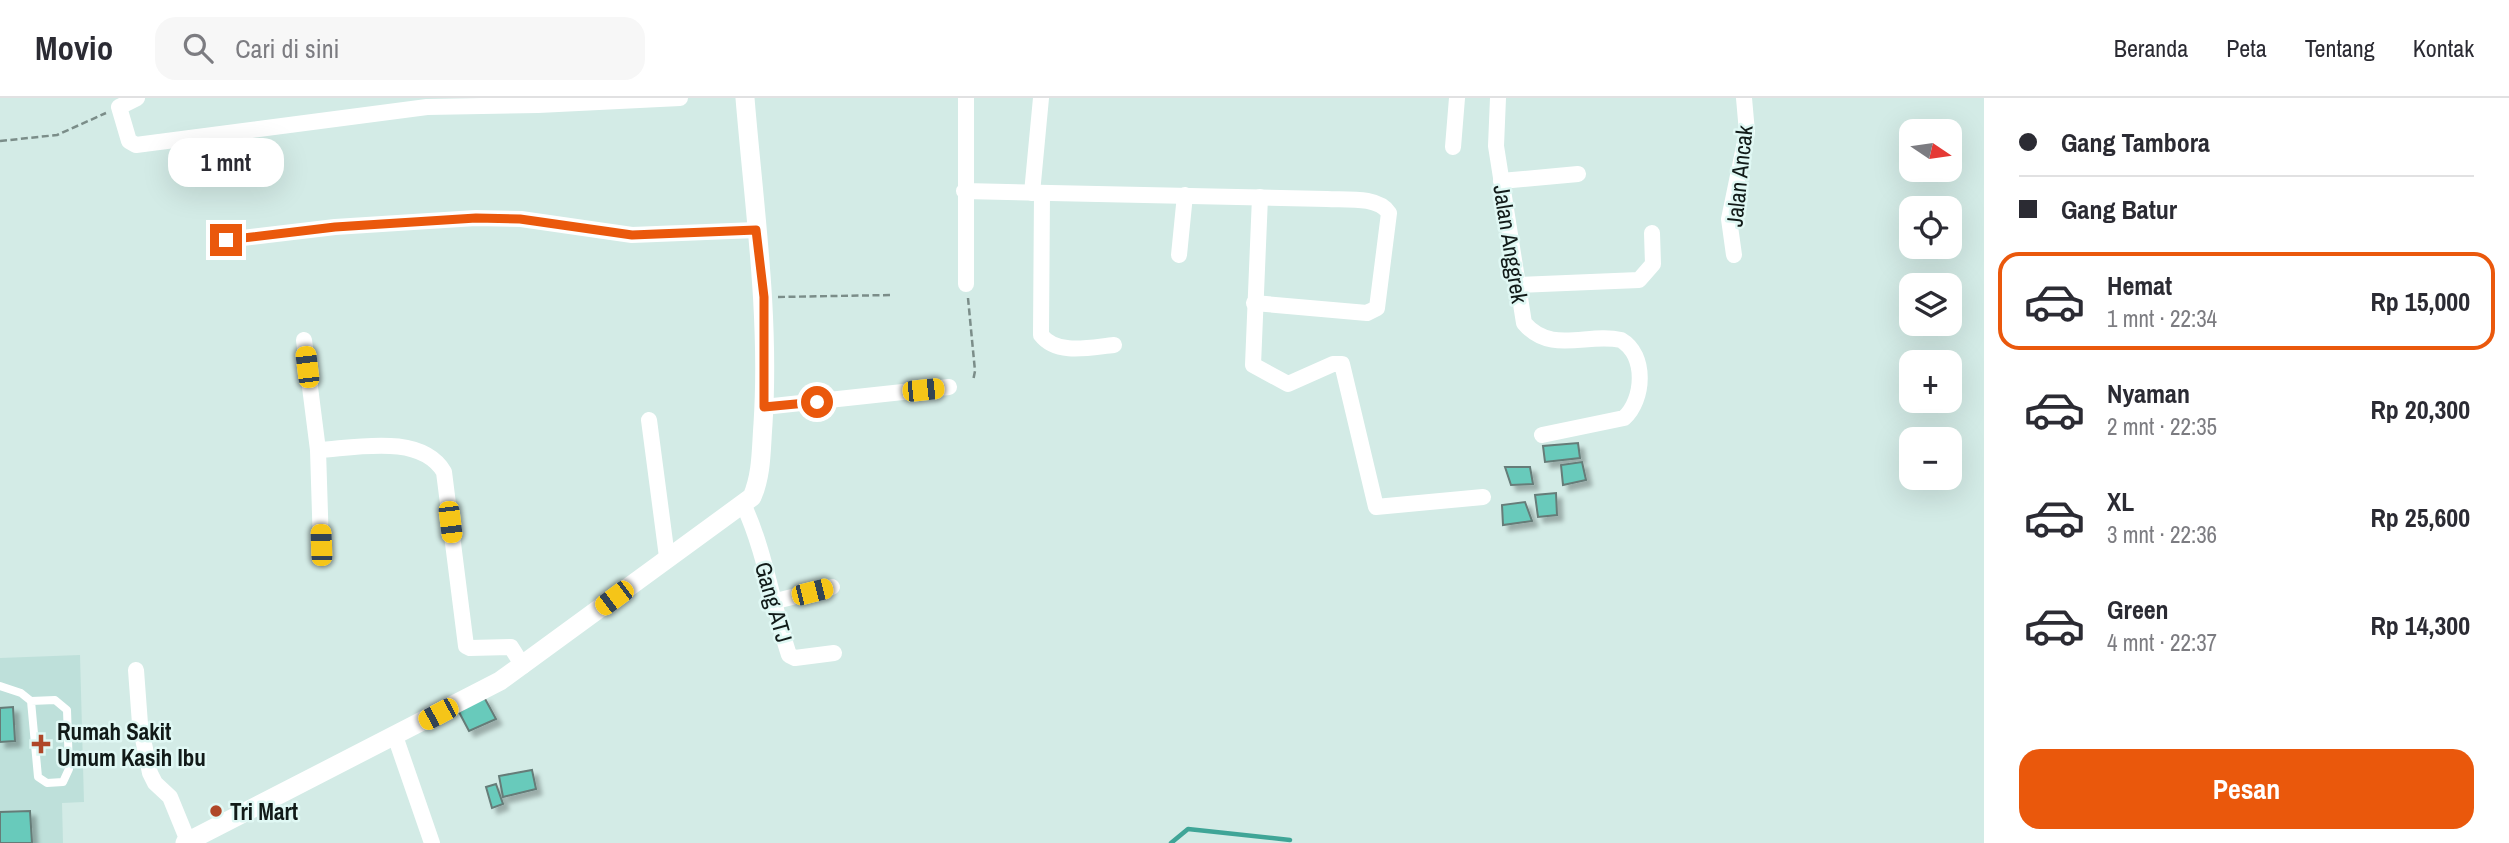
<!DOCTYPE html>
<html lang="id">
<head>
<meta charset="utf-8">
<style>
  :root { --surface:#fff; --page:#f7f7f7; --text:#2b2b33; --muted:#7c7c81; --line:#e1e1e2; --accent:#ea580c }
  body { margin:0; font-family:"Archivo Narrow",sans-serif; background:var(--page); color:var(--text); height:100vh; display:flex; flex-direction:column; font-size:26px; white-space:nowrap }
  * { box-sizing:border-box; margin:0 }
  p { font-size:23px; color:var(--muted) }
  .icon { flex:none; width:38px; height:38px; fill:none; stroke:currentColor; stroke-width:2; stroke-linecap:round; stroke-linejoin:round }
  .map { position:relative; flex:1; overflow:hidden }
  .sheet { display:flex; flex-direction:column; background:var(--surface); width:525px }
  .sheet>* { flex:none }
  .guide { display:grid; align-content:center; height:154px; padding:0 35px; background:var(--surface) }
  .needle { width:46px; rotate:103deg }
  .buttons { position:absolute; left:1899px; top:21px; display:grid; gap:14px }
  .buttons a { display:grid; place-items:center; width:63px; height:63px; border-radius:14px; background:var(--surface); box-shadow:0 7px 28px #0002; font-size:35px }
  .end { position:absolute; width:32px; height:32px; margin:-16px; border:9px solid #ea580c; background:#fff; box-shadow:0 0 0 4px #fff }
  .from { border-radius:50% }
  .bubble { position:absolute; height:49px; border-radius:21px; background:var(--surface); box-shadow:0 7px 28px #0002; font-size:23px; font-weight:700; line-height:49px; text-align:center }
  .car { position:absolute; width:21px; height:42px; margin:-21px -10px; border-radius:9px; box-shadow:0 0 5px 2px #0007; background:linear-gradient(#f5c518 24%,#345 0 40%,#f5c518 0 76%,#345 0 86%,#f5c518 0) }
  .guide b { display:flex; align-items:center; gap:24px; height:66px; font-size:26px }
  .guide b+b { border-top:2px solid var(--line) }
  .guide i { width:18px; height:18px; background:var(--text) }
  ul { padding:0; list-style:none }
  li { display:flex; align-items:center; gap:21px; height:98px; margin:0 14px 10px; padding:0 21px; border:4px solid transparent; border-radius:21px }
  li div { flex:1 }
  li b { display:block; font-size:26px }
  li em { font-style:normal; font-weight:700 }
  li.selected { border-color:var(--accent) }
  li>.icon { width:63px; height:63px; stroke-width:1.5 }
  .cta { display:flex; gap:14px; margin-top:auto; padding:14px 35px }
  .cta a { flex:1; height:80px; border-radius:21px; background:var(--accent); color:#fff; font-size:28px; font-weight:700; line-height:80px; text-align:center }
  header { display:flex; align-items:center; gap:42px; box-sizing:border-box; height:98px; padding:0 35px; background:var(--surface); border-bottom:2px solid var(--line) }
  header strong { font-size:33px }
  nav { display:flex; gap:38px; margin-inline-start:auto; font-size:24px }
  .search { width:490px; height:63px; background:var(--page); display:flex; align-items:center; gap:18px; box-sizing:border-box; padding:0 24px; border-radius:21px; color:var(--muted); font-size:26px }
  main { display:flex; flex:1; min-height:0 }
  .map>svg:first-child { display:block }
</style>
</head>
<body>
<header>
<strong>Movio</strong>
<div class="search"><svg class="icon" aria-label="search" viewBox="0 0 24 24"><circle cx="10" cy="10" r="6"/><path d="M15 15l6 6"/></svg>Cari di sini</div>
<nav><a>Beranda</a><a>Peta</a><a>Tentang</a><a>Kontak</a></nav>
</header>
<main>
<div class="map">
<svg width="1984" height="745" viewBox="0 0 1984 745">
  <defs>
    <filter id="shadow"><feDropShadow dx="5.5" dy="5.5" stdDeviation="2" flood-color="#0004"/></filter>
  </defs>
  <rect width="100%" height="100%" fill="#d3ebe6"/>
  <path fill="#bee0da" d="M80 557 84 704 62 705 63 745H0V560Z"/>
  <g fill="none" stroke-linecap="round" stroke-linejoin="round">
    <path stroke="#3fa597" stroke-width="4.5" d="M1171 745 1188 731 1290 742"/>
  </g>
  <g fill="#67cabb" stroke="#667c78" stroke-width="2" filter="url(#shadow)">
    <path d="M1578 345 1580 360 1545 364 1543 348Z"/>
    <path d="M1582 364 1586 382 1563 387 1561 367Z"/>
    <path d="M1505 369H1530L1533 386 1511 387Z"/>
    <path d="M1556 395 1557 417 1538 419 1535 397Z"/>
    <path d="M1525 404 1532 423 1503 427 1502 407Z"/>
    <path d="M484 599 496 621 469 633 459 614Z"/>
    <path d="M13 609 15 643 0 644V610Z"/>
    <path d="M532 672 536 691 503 699 499 678Z"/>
    <path d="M496 686 503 706 492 710 486 689Z"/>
    <path d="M30 713 32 745H0V714Z"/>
  </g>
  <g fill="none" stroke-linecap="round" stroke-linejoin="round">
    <g stroke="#7b8d89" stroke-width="2.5" stroke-dasharray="7 3.5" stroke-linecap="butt">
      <path d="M0 43 57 37 106 15"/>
      <path d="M778 199 890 197"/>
      <path d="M968 200 975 273 973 283"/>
    </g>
    <path stroke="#fff" stroke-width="8" d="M0 588 21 595 31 603 38 679 47 685 63 684 69 671 67 612 55 602 31 603"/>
    <g stroke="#fff" stroke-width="16">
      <path d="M137 0 119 9 129 43 136 47 427 9 538 7 680 0"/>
      <path d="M1498 0 1496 48 1524 225C1551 257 1588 234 1621 242 1647 257 1644 302 1624 320L1542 337"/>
      <path d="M1453 49 1457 0"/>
      <path d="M1501 83 1578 76"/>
      <path d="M964 93 1327 101C1345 102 1378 98 1389 115L1377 210 1367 215 1254 205"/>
      <path d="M1032 95 1041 0"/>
      <path d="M1042 95 1041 237C1057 258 1092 249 1114 247"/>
      <path d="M1260 99 1253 267 1288 286 1333 266H1342L1376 409 1483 399"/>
      <path d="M226 142 335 129 476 120 521 121 632 137 756 132"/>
      <path d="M1179 157 1185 97"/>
      <path d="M1734 157 1729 121 1747 34 1744 0"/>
      <path d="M966 186V0"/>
      <path d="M1518 187 1639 182 1653 166 1652 135"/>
      <path d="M304 242 318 352 321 448"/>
      <path d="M764 309 949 289"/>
      <path d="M649 322 667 459"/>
      <path d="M318 352C355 350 421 335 444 374L466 548 470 550 511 549 523 568"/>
      <path d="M744 408C765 453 773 509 789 557L795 560 834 555"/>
      <path d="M772 504 832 489"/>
      <path d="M136 572 140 626 150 675 155 685 170 699 188 743"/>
      <path d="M395 638 432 745"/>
    </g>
    <path stroke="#fff" stroke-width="19" d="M185 745 500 583 752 399C762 376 761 351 763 326 770 217 754 109 745 0"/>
  </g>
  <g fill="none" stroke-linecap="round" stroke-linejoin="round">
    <path stroke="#ea580c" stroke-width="9" d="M226 142 335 129 476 120 520 121 632 137 756 132 764 199V309L817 304"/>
  </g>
  <g fill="#af4728" stroke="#e0f8f4" stroke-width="2.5">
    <path d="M37.5 635.5h7v7h7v7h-7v7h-7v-7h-7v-7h7z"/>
    <circle cx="216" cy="713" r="7"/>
  </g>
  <g text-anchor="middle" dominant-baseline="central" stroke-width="5" stroke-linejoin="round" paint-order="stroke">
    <g font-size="23" fill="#111a18" stroke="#e0f8f4">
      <text transform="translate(1739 78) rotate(-84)">Jalan Ancak</text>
      <text transform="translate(1511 146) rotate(81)">Jalan Anggrek</text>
      <text transform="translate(774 504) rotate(74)">Gang ATJ</text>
    </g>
    <g font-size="23" font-weight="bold" fill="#111a18" stroke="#e0f8f4" text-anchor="start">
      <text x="57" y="633">Rumah Sakit<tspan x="57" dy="26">Umum Kasih Ibu</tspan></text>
      <text x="230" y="713">Tri Mart</text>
    </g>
  </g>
</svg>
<div class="buttons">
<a><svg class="needle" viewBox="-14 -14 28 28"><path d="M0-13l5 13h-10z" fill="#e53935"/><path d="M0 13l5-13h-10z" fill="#7c7c81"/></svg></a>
<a><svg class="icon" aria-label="locate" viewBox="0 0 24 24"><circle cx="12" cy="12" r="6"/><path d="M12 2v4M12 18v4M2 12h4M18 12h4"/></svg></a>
<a><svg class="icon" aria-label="layers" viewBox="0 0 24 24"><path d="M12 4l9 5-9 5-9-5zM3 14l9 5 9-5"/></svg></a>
<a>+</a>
<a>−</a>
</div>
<i class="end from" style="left:817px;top:304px"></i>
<i class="end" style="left:226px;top:142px"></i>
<div class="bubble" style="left:168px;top:40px;width:116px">1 mnt</div>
<i class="car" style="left:307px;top:269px;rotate:353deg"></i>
<i class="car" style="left:923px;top:292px;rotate:84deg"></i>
<i class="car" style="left:450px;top:424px;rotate:173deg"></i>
<i class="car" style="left:321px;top:447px;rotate:358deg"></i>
<i class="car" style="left:812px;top:494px;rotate:76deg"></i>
<i class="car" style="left:614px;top:500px;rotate:233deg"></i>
<i class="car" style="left:438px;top:616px;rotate:242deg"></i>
</div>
<section class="sheet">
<div class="guide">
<b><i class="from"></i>Gang Tambora</b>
<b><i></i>Gang Batur</b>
</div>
<ul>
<li class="selected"><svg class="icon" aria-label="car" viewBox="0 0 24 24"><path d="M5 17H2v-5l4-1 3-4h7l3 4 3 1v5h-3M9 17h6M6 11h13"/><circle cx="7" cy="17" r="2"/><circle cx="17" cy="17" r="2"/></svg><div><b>Hemat</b><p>1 mnt · 22:34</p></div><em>Rp 15,000</em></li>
<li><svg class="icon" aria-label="car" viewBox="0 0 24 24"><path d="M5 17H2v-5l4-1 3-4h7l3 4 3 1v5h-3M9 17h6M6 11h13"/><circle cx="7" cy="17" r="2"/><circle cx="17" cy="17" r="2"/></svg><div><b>Nyaman</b><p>2 mnt · 22:35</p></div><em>Rp 20,300</em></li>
<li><svg class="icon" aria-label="car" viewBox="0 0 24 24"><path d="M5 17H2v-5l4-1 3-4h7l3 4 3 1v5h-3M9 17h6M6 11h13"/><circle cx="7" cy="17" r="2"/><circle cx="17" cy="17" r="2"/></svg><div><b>XL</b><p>3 mnt · 22:36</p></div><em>Rp 25,600</em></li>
<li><svg class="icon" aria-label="car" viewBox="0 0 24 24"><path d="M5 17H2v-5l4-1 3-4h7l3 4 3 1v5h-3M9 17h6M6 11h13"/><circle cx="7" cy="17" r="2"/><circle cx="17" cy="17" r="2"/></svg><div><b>Green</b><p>4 mnt · 22:37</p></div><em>Rp 14,300</em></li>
</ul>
<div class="cta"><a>Pesan</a></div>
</section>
</main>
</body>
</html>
